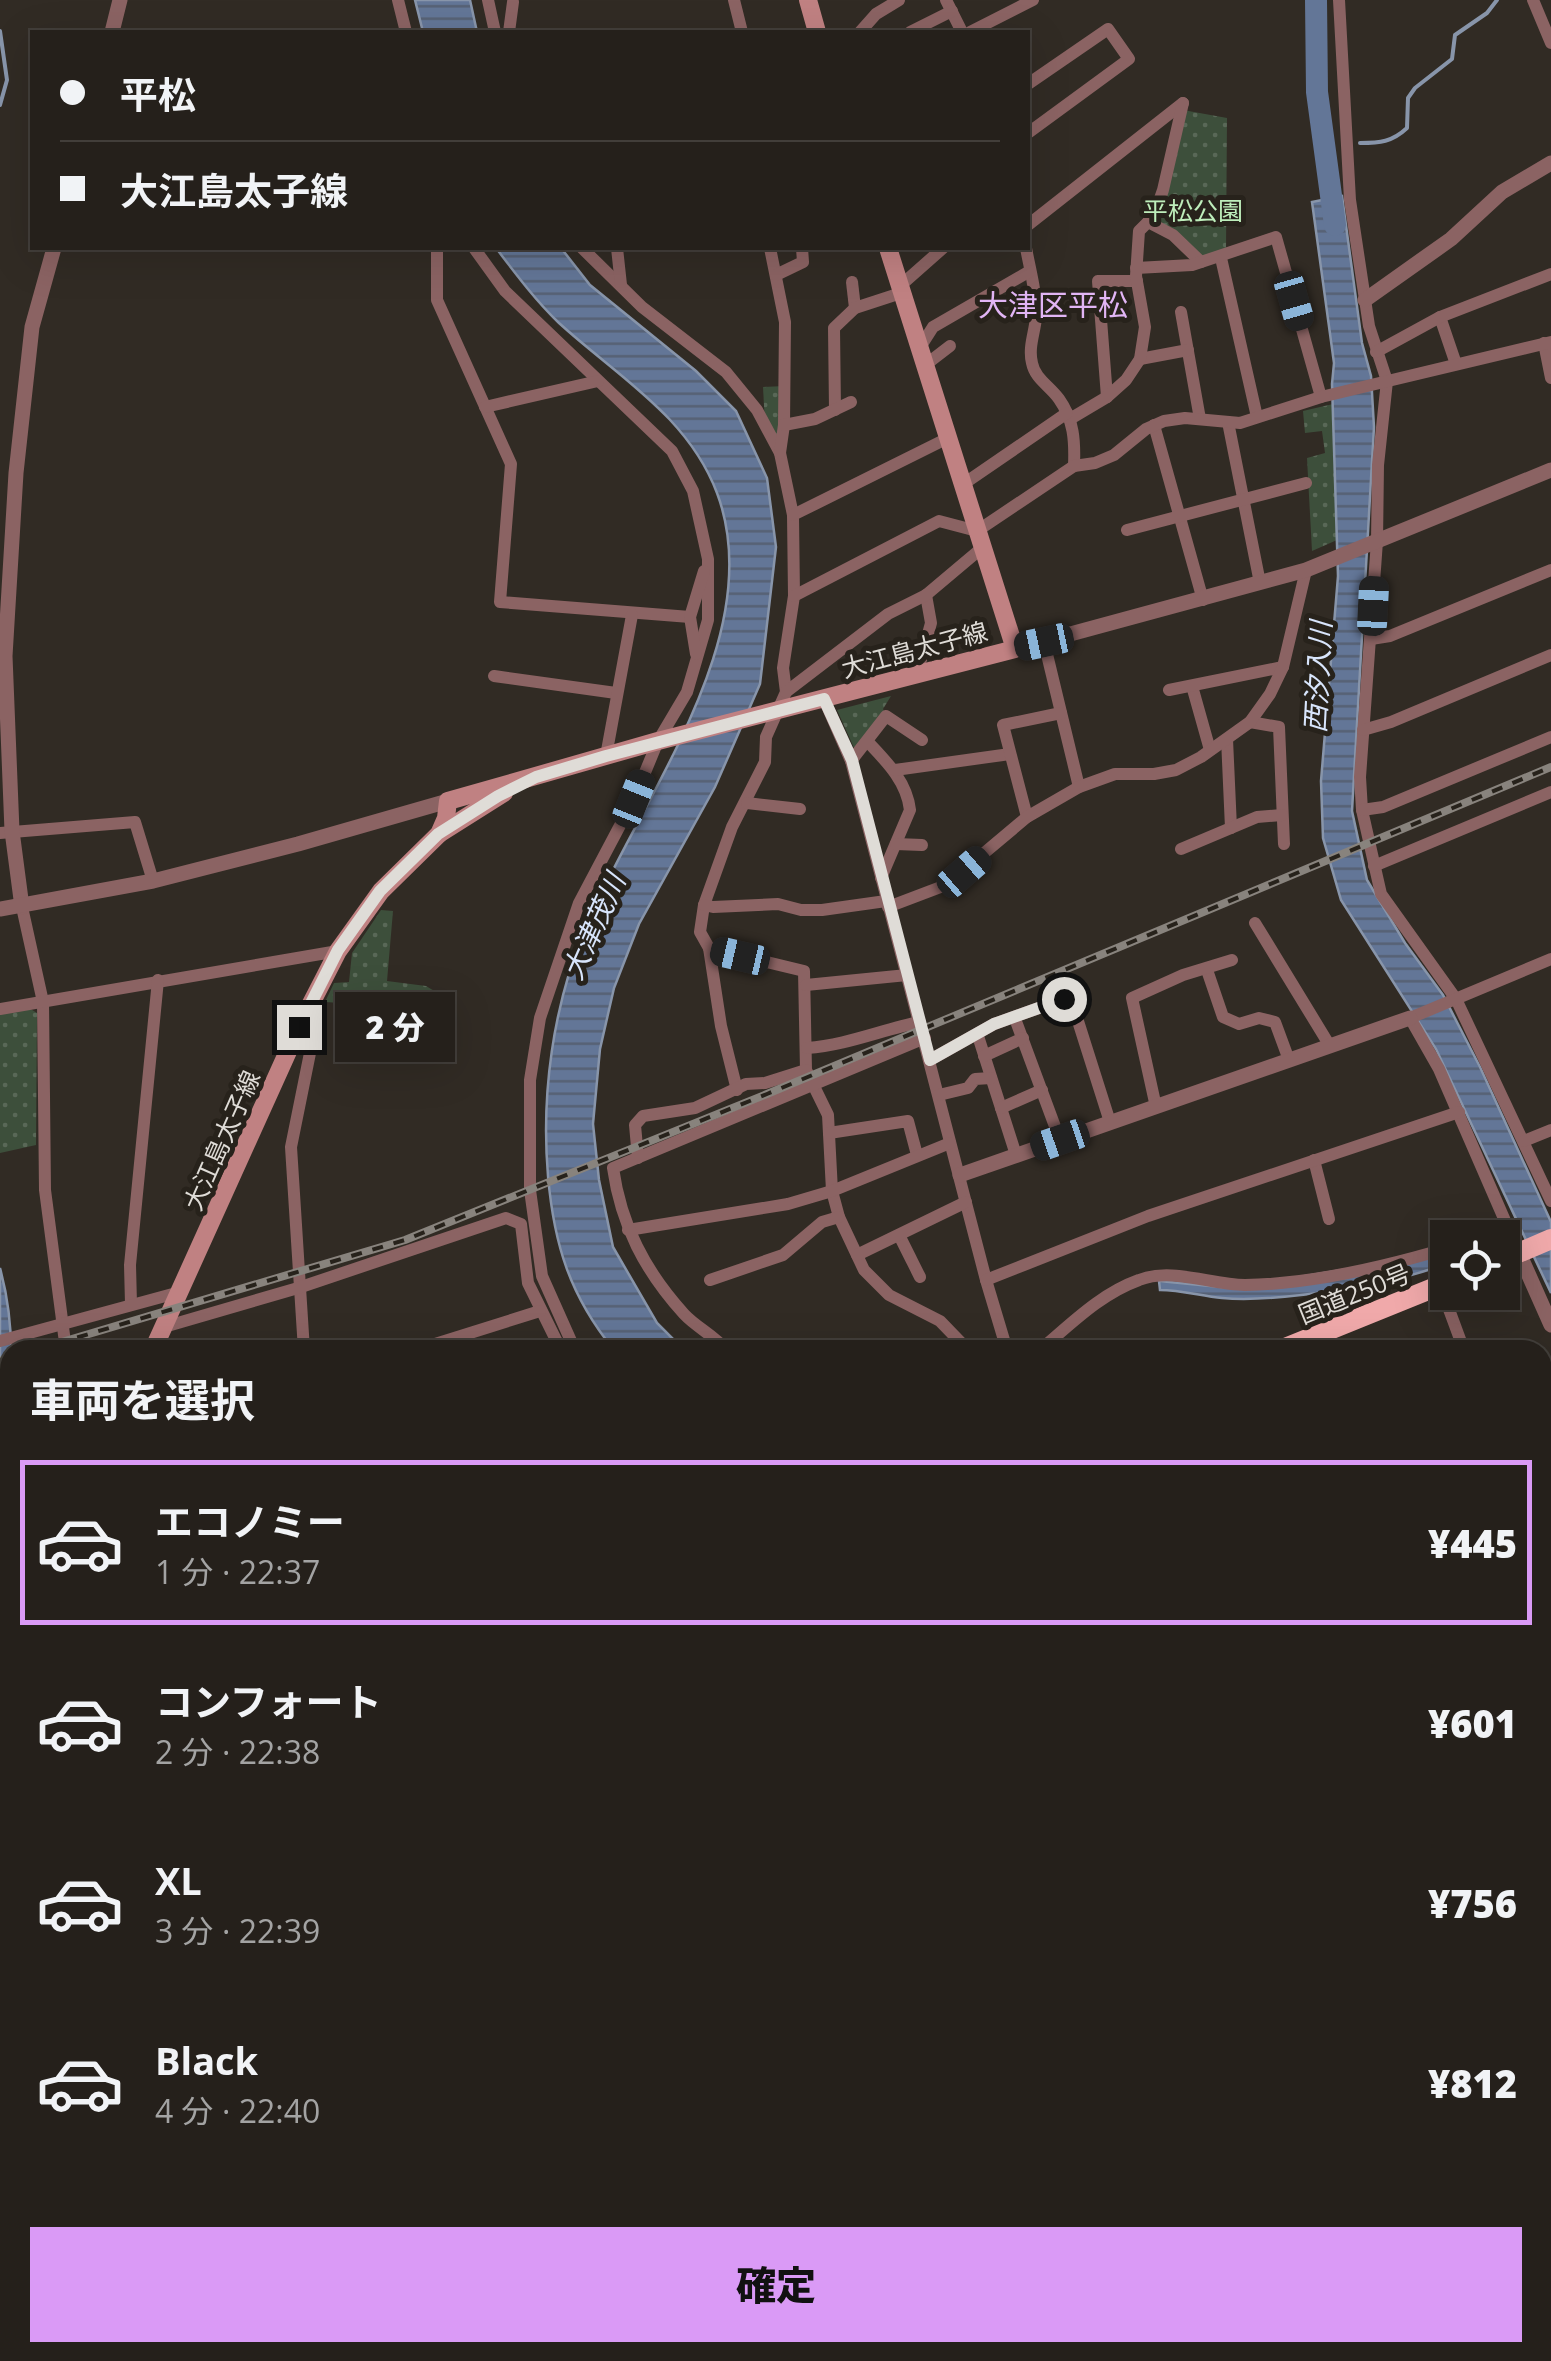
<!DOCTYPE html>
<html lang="ja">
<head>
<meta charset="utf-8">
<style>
  :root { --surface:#25201b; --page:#312d28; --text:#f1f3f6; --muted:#a3a3a3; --line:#423e3a; --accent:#da9af6 }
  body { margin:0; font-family:"Open Sans","Noto Sans JP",sans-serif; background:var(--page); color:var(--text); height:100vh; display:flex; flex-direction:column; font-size:38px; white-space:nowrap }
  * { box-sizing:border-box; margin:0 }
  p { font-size:32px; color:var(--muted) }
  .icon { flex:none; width:55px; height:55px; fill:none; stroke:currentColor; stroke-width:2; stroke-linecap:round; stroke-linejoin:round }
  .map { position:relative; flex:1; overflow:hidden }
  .details { position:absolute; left:0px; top:1340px; width:1552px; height:1022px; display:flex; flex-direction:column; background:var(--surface); border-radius:30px 30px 0 0; box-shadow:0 10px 40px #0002,0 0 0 2px var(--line) }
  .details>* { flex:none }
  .top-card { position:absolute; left:30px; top:30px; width:1000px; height:220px; border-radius:0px; box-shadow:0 10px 40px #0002,0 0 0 2px var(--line); display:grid; align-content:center; height:220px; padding:0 30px; background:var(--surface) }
  .fabs { position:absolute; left:1430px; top:1220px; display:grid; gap:20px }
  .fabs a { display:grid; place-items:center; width:90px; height:90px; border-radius:0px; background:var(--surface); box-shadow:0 10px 40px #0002,0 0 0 2px var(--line); font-size:50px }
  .end { position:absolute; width:45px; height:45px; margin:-22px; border:12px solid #dfdcd7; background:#111; box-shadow:0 0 0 5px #111 }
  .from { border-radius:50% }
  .bubble { position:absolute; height:70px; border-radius:0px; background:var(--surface); box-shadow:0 10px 40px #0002,0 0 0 2px var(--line); font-size:32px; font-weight:800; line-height:70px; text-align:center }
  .car { position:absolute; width:30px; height:60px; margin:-30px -15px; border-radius:12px; box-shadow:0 0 8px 2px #0007; background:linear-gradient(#222 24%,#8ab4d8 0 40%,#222 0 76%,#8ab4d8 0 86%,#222 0) }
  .top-card b { display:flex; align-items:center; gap:35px; height:95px; font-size:38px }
  .top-card b+b { border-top:2px solid var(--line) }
  .top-card i { width:25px; height:25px; background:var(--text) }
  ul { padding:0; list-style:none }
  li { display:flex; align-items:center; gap:30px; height:165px; margin:0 20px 15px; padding:0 10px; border:5px solid transparent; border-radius:0px }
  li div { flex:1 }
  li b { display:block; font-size:38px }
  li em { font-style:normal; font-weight:800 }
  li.current { border-color:var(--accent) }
  li>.icon { width:90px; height:90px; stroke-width:1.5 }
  h2 { padding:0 30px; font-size:45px; line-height:120px }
  .button { display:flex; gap:20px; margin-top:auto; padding:20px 30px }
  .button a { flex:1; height:115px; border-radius:0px; background:var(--accent); color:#111; font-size:40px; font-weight:800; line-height:115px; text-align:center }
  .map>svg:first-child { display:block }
</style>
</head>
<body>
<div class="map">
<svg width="1551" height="2361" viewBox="0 0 1551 2361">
  <defs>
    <pattern id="green-dots" width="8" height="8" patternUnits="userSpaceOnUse" patternTransform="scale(2.5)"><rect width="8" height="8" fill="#3d4f3b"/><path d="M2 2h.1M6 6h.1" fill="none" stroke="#596857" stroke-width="1.8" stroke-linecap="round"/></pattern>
    <pattern id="water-rules" width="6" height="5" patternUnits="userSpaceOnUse" patternTransform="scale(2.5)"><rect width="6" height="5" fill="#637697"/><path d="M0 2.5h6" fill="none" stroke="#566174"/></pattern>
  </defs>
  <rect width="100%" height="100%" fill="#312b24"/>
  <g fill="url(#green-dots)">
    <path d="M1183 110 1227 118 1226 249 1194 262 1173 238 1149 226Z"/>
    <path d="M785 386 780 453 765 424 763 387Z"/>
    <path d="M1333 404 1337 540 1312 551 1307 458 1325 453 1322 431 1305 433 1303 411Z"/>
    <path d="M891 696 883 709 885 713 855 750 837 710Z"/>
    <path d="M381 910 393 911 387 981 426 986 456 1004 455 1010 325 1002 334 983 349 982 352 953Z"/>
    <path d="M29 1008 37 1013 36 1145 0 1153V1014Z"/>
    <path d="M1551 1439V1512L1543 1516V1443Z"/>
  </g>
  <g fill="url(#water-rules)" stroke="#8895aa" stroke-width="2.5">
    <path d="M415 0H470L477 32H423Z"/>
    <path d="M1342 196 1362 343 1371 376 1374 427 1352 811 1367 880 1405 943 1443 995 1480 1067 1551 1222V1293L1436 1049 1341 900 1323 838 1321 781 1338 576 1332 384 1334 363 1312 202Z"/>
    <path d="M496 248H561L590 285 696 371 736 411 767 478 776 547 760 684 715 787 639 924 614 988 600 1049 593 1124 599 1180 613 1247 657 1323 684 1350H614C570 1296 554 1245 548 1176 541 1094 553 1008 584 931 636 804 771 637 717 493 688 416 617 376 559 323 536 301 515 273 496 248Z"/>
    <path d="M1447 1253V1263C1398 1284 1275 1303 1222 1298 1201 1296 1181 1290 1160 1290L1159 1281 1231 1288Z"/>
    <path d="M0 1268C16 1327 14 1388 0 1449Z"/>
    <path d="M0 1587 10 1632V1705L0 1700Z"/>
    <path d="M1095 2353H1191L1195 2361H1109Z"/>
  </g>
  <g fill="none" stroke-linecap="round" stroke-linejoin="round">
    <g stroke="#8895aa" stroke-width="4">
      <path d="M0 31 7 80 0 105"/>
      <path d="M1360 143C1380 143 1392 142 1407 128L1408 98 1415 88 1452 59 1455 35 1487 13 1497 0"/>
    </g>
    <path stroke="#637697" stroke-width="22" d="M1316 0 1317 92 1335 225"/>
    <g stroke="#8b6363" stroke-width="12">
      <path d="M398 0 406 32"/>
      <path d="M488 0 495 32"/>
      <path d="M734 0 742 32"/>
      <path d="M946 0 962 32"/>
      <path d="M1339 0 1350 200 1369 326 1387 381 1378 465 1377 541 1360 777 1362 810 1381 894 1456 999 1551 1201"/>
      <path d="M1533 0 1551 43"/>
      <path d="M509 32 513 2"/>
      <path d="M860 32 876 14 899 0"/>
      <path d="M910 32 952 11"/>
      <path d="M970 32 1033 0"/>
      <path d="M1028 84 1108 29 1129 59 1028 133"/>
      <path d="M1148 222 1173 235 1201 262"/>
      <path d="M1028 225 1183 103"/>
      <path d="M437 248V300L511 464 500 602 690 617"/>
      <path d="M474 248 505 291 672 451 693 491 708 559V620L687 692 658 741 634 799 579 903 540 1018 530 1080V1190L542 1276 575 1350"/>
      <path d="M582 248 642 307 726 372 757 410 780 453 793 515 794 596 783 668 786 692 766 737 765 762 732 827 704 905 700 932 709 948 804 971 806 1070 828 1115 832 1191 839 1217 864 1270 889 1295 940 1321 968 1350"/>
      <path d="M617 248 621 285"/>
      <path d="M770 248 785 322 784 425 780 453"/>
      <path d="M1026 248C1030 270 1037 294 1036 317 1035 332 1028 347 1032 363 1035 379 1050 386 1059 399 1074 420 1075 441 1074 466"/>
      <path d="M1221 258 1257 417"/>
      <path d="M1136 268 1192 265 1276 237 1321 397"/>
      <path d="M776 275 803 262 802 248"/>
      <path d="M852 282 855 308"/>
      <path d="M900 286 943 248"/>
      <path d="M1181 312 1200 419"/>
      <path d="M1440 317 1456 364"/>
      <path d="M1544 343 1551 378"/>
      <path d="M919 349 933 327 1030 271"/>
      <path d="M1376 352 1440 317 1551 274"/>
      <path d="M1140 359 1188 350"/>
      <path d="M924 366 950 346"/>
      <path d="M1107 397 1098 281H1137"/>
      <path d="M485 407 598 381"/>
      <path d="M835 410 834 328 855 308 901 293"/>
      <path d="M1070 419 1107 397 1126 380 1140 359 1145 327 1136 276 1139 231 1154 216 1163 190 1183 103"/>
      <path d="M1228 422 1260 583"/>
      <path d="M784 425 815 419 851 402"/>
      <path d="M1154 425 1203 600"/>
      <path d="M962 485 1067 413"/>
      <path d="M793 515 946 439"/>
      <path d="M1127 530 1306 483"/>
      <path d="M794 596 939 521 977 531 1074 466 1095 463 1114 455 1146 429 1164 421 1185 418 1240 423 1321 397 1551 342"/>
      <path d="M1371 639 1390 636 1551 570"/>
      <path d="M1044 642 1079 787"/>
      <path d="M696 654 690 617 704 571"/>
      <path d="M917 674 931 623 926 595"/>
      <path d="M494 676 616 693"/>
      <path d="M1192 686 1210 750"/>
      <path d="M1169 690 1283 667"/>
      <path d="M786 692 888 614 926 595 983 547"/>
      <path d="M824 699 851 761 986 1280 1007 1350"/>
      <path d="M1250 722 1279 727 1284 844"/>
      <path d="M1363 730 1391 722 1551 655"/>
      <path d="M1227 739 1231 828"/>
      <path d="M868 742C887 762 907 782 910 810L881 878"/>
      <path d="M606 756 632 615"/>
      <path d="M851 761 886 716 922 740"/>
      <path d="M895 770 1010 754"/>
      <path d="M747 803 800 809"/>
      <path d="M1362 810 1383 807 1551 737"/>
      <path d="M1027 817 1003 725 1061 713"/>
      <path d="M0 833 135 822 153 881"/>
      <path d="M896 844 922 845"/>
      <path d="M1181 849 1257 817 1282 815"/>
      <path d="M1374 866 1551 792"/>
      <path d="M704 905 713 907 778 904 801 910H822L886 901"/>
      <path d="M22 907 43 1002 45 1190 66 1350"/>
      <path d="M888 907 946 885 1027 817 1079 787 1115 774H1154L1176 770 1201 757 1250 722 1270 694 1283 667 1306 570"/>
      <path d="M1255 923 1330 1046"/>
      <path d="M709 948 721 1026 737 1090"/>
      <path d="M1207 970 1223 1017 1239 1024 1259 1018 1275 1022 1289 1060"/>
      <path d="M806 985 907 975"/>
      <path d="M0 1009 338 951"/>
      <path d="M1017 1024 1060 1140"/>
      <path d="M299 1027 310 1053 291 1147 304 1350"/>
      <path d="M978 1036 1016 1155"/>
      <path d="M807 1048C847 1045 881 1030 920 1022"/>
      <path d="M984 1056 1023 1038"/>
      <path d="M930 1060 994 1024 1064 999H1071L1110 1122"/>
      <path d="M939 1095 968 1088 975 1079 991 1078"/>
      <path d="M1156 1107 1132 998 1183 975 1232 960"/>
      <path d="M1001 1108 1042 1090"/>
      <path d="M829 1133 908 1121 917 1155"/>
      <path d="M1524 1141 1551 1130"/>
      <path d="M638 1158 635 1125 643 1116 695 1108 746 1084 765 1083 806 1070"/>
      <path d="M1314 1160 1329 1219"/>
      <path d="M628 1230 788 1204 832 1191 950 1143"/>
      <path d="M899 1235 920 1277"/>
      <path d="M1472 1238 1479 1234"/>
      <path d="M1519 1253 1439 1069 1410 1018 1551 959"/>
      <path d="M857 1255 966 1202"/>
      <path d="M710 1280 783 1255 822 1222 839 1217"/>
      <path d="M986 1280 1148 1216 1459 1112"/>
      <path d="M1440 1285 1464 1350"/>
      <path d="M131 1304 130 1265 158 980"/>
      <path d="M164 1327 298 1288 506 1218 521 1224 528 1283 561 1350"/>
      <path d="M0 1341 180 1292"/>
      <path d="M416 1350 540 1311"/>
      <path d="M726 1350C714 1335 697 1328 684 1314 645 1271 621 1225 613 1168L925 1038"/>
      <path d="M1040 1350C1071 1324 1100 1294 1139 1280 1172 1267 1211 1285 1245 1285 1312 1284 1384 1267 1448 1248"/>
      <path d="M1542 1540 1551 1563"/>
      <path d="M1542 1624 1551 1618"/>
      <path d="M1542 1713 1551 1707"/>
      <path d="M1542 1773 1551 1768"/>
      <path d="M0 1884 10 1882"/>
      <path d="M0 1949 10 1950"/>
      <path d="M0 2008 10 1999"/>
      <path d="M0 2226 10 2248"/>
      <path d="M1542 2236 1551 2256"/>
      <path d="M403 2352 410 2361"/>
      <path d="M708 2352 711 2361"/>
      <path d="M1085 2352 1098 2361"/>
      <path d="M1208 2352 1212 2361"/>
      <path d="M64 2361V2352"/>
    </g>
    <g stroke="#8b6363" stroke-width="15">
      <path d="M112 32 120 0"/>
      <path d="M1365 300 1451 239 1502 192 1551 163"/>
      <path d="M1015 649 1306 570 1551 470"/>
      <path d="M22 907 12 831 5 656 16 473 32 327 54 248"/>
      <path d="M0 909 153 881 298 844 448 801"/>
      <path d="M960 1175 1410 1018"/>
      <path d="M1519 1253 1551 1325"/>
      <path d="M0 1688 10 1665"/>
    </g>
    <g stroke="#c08182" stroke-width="18">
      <path d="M808 0 817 32"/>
      <path d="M439 834 504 793"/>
      <path d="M153 1350 299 1027 338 951 381 891 439 834 446 818 448 801 658 741 1015 649 888 248"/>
    </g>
    <g stroke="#f0a9aa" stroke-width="20">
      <path d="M1502 1260 1551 1239"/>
      <path d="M1280 1350 1448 1282"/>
      <path d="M0 1594 10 1591"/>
    </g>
    <g stroke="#88837d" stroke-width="8">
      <g id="rail">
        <path d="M35 1350 405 1240 767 1094 1551 767"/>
        <path d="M0 1361 10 1357"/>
      </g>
    </g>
    <use href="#rail" stroke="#27221b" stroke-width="4" stroke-dasharray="11" stroke-linecap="butt"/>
  </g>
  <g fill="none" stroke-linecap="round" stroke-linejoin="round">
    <path stroke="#dfdcd7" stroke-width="12" d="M299 1027 338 950 380 891 438 834 498 796 536 777 606 756 824 699 852 760 930 1060 994 1024 1064 999"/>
  </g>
  <g text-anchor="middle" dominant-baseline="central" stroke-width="10" stroke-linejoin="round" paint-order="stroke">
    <g font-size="25" fill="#beeebb" stroke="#27221b">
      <text x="1193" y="210">平松公園</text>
    </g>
    <g font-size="25" fill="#dfdcd7" stroke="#27221b">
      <text transform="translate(914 649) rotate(-15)">大江島太子線</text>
      <text transform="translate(221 1140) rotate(-66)">大江島太子線</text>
      <text transform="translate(1354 1293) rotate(-22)">国道250号</text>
    </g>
    <g font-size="28" font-style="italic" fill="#d8e5fc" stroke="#27221b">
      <text transform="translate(1317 677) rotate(-87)">西汐入川</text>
      <text transform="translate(593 926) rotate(-66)">大津茂川</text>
    </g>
    <g font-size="30" fill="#e1b5f5" stroke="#27221b">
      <text x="1053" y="304">大津区平松</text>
    </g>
  </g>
</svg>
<div class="fabs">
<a><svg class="icon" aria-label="locate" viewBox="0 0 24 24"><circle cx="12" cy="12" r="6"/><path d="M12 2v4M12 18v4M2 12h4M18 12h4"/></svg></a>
</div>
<i class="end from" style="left:1064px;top:999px"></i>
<i class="end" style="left:299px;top:1027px"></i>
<div class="bubble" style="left:335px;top:992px;width:120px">2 分</div>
<i class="car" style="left:1294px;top:301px;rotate:164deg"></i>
<i class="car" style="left:1373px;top:606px;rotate:3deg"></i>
<i class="car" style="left:1044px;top:642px;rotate:258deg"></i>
<i class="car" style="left:634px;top:799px;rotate:22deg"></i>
<i class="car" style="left:964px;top:872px;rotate:49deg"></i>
<i class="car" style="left:740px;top:956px;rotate:283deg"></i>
<i class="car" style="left:1060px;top:1140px;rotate:251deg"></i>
<div class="top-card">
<b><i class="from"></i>平松</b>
<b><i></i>大江島太子線</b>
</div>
<section class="details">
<h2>車両を選択</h2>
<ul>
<li class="current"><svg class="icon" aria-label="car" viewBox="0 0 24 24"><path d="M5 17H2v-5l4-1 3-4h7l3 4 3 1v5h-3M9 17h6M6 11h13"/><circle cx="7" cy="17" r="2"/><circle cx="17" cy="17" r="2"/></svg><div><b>エコノミー</b><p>1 分 · 22:37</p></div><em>¥445</em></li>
<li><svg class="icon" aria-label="car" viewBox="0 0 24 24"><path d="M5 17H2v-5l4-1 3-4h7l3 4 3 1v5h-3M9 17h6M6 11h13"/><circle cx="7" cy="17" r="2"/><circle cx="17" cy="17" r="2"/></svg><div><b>コンフォート</b><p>2 分 · 22:38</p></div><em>¥601</em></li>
<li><svg class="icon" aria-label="car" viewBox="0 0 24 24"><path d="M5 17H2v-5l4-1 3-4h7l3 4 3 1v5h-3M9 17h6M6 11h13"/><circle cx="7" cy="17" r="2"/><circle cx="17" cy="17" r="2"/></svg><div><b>XL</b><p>3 分 · 22:39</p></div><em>¥756</em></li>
<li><svg class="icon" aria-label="car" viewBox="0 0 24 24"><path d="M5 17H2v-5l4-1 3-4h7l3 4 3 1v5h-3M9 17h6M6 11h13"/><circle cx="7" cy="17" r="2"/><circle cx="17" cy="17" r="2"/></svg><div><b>Black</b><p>4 分 · 22:40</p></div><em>¥812</em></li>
</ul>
<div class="button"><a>確定</a></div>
</section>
</div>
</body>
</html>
